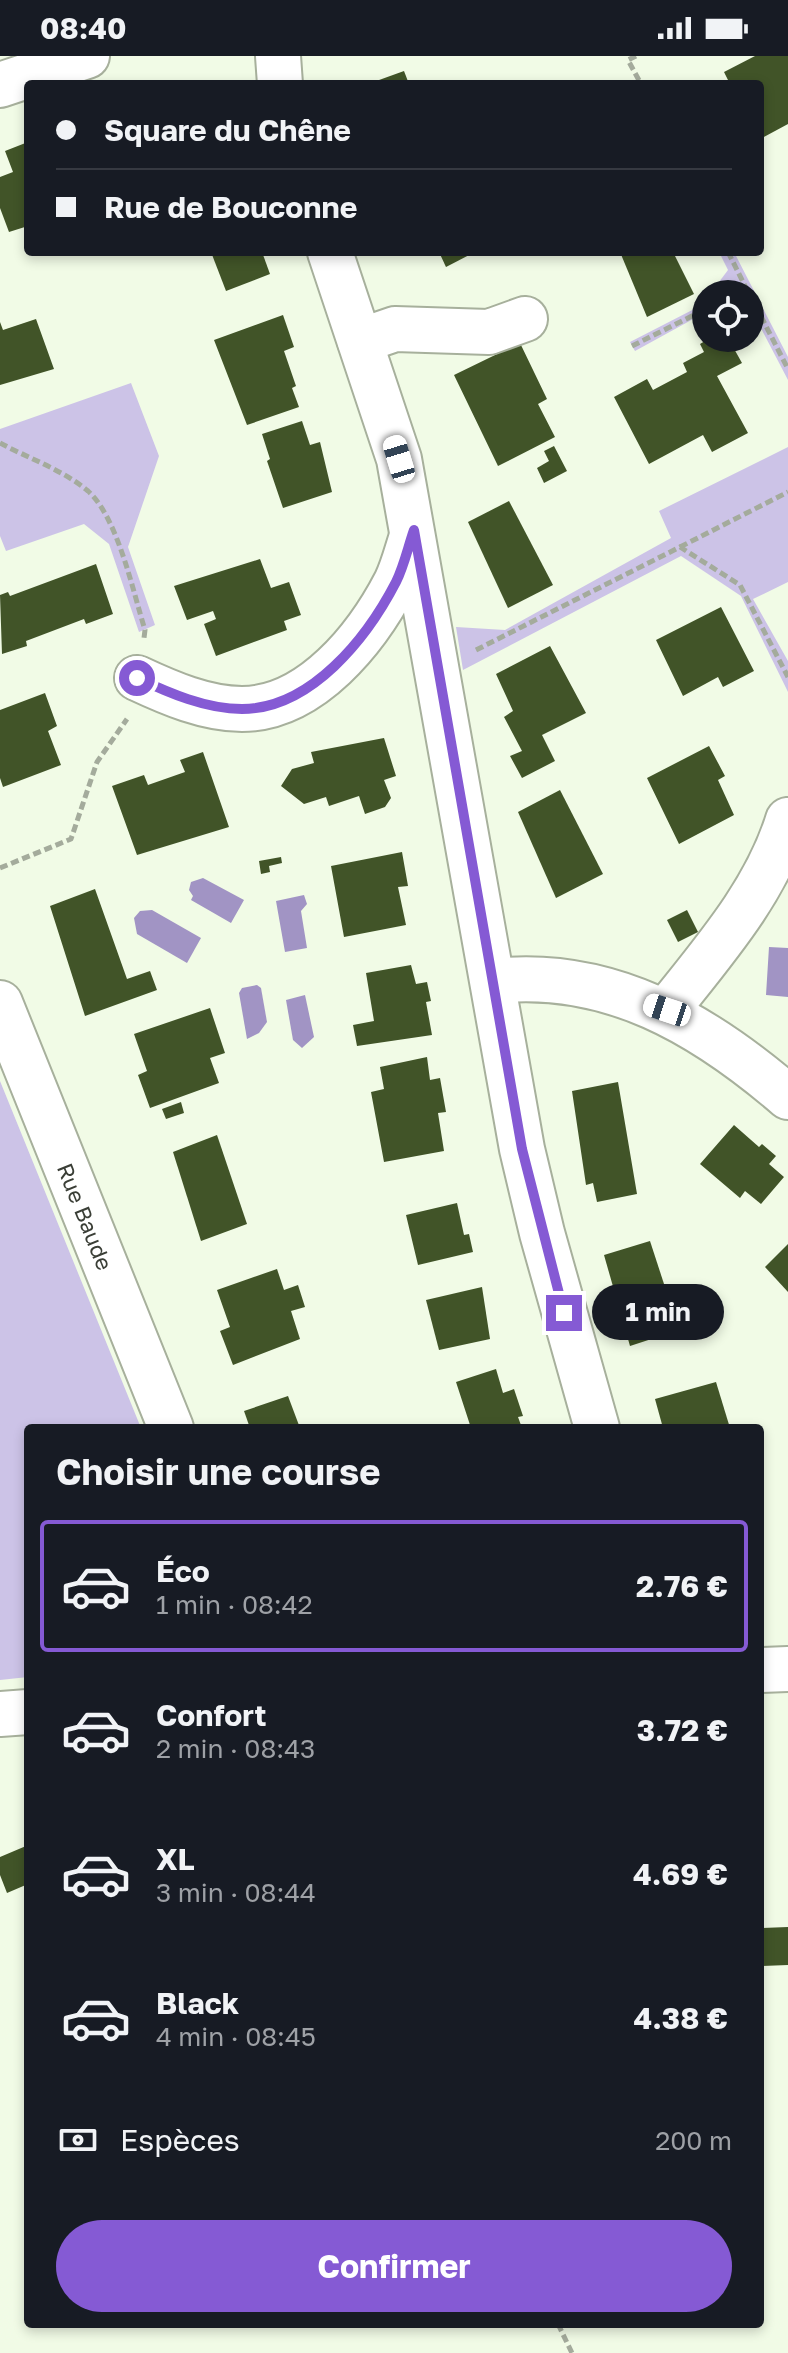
<!DOCTYPE html>
<html lang="fr">
<head>
<meta charset="utf-8">
<style>
  :root { --surface:#171b24; --page:#242831; --text:#f1f3f6; --muted:#9ea1a6; --line:#363941; --accent:#855ad4 }
  body { margin:0; font-family:"Golos Text",sans-serif; background:var(--page); color:var(--text); height:100vh; display:flex; flex-direction:column; font-size:30px; white-space:nowrap }
  * { box-sizing:border-box; margin:0 }
  p { font-size:26px; color:var(--muted) }
  .icon { flex:none; width:44px; height:44px; fill:none; stroke:currentColor; stroke-width:2; stroke-linecap:round; stroke-linejoin:round }
  .map { position:relative; flex:1; overflow:hidden }
  .side { position:absolute; left:24px; top:1368px; width:740px; height:904px; display:flex; flex-direction:column; background:var(--surface); border-radius:8px; box-shadow:0 4px 12px #0003 }
  .side>* { flex:none }
  .guide { position:absolute; left:24px; top:24px; width:740px; height:176px; border-radius:8px; box-shadow:0 4px 12px #0003; display:grid; align-content:center; height:176px; padding:0 32px; background:var(--surface) }
  .tools { position:absolute; left:692px; top:224px; display:grid; gap:16px }
  .tools a { display:grid; place-items:center; width:72px; height:72px; border-radius:50%; background:var(--surface); box-shadow:0 4px 12px #0003; font-size:40px }
  .end { position:absolute; width:36px; height:36px; margin:-18px; border:10px solid #855ad4; background:#fff; box-shadow:0 0 0 4px #fff }
  .from { border-radius:50% }
  .bubble { position:absolute; height:56px; border-radius:28px; background:var(--surface); box-shadow:0 4px 12px #0003; font-size:26px; font-weight:700; line-height:56px; text-align:center }
  .car { position:absolute; width:24px; height:48px; margin:-24px -12px; border-radius:10px; box-shadow:0 0 6px 2px #0007; background:linear-gradient(#fff 24%,#345 0 40%,#fff 0 76%,#345 0 86%,#fff 0) }
  .guide b { display:flex; align-items:center; gap:28px; height:76px; font-size:30px }
  .guide b+b { border-top:2px solid var(--line) }
  .guide i { width:20px; height:20px; background:var(--text) }
  ul { padding:0; list-style:none }
  li { display:flex; align-items:center; gap:24px; height:132px; margin:0 16px 12px; padding:0 16px; border:4px solid transparent; border-radius:8px }
  li div { flex:1 }
  li b { display:block; font-size:30px }
  li em { font-style:normal; font-weight:700 }
  li.current { border-color:var(--accent) }
  li>.icon { width:72px; height:72px; stroke-width:1.5 }
  h2 { padding:0 32px; font-size:36px; line-height:96px }
  .pay { display:flex; align-items:center; gap:20px; height:88px; padding:0 32px; font-size:30px }
  .pay p { margin-inline-start:auto }
  .action { display:flex; gap:16px; margin-top:auto; padding:16px 32px }
  .action a { flex:1; height:92px; border-radius:48px; background:var(--accent); color:#fff; font-size:32px; font-weight:700; line-height:92px; text-align:center }
  .status { display:flex; justify-content:space-between; align-items:center; height:56px; padding:0 40px; background:var(--surface); direction:ltr }
  .status svg { height:22px; fill:currentColor }
  .map>svg:first-child { display:block }
</style>
</head>
<body>
<div class="status"><b>08:40</b><svg viewBox="0 0 49 12"><path d="M0 12V9h3v3zM5 12V6h3v6zM10 12V3h3v9zM15 12V0h3v12zM26 1h20v11H26zM47 4h2v5h-2z"/></svg></div>
<div class="map">
<svg width="788" height="2297" viewBox="0 0 788 2297">
  <rect width="100%" height="100%" fill="#f1fbe6"/>
  <g fill="#ccc3e7">
    <path d="M719 196H734L788 301V324L754 259H750V238H710L728 214Z"/>
    <path d="M706 243V256L635 295 630 286 702 249Z"/>
    <path d="M131 327 159 400 128 491 155 569 139 576 109 488 84 468 6 495 0 480V373Z"/>
    <path d="M788 391V526L753 543 788 605V636L741 540 681 500 463 614 456 571 505 574 671 482 659 455Z"/>
    <path d="M0 1025 141 1372H28V1621L0 1624Z"/>
  </g>
  <g fill="#a194c4">
    <path d="M203 822 244 844 231 867 191 844 193 840 189 834 191 826Z"/>
    <path d="M304 839 307 848 301 855 307 892 285 896 276 845Z"/>
    <path d="M152 854 201 882 187 907 137 878 134 862 140 855Z"/>
    <path d="M769 891 788 892V941L766 939Z"/>
    <path d="M257 929 261 932 267 966 259 977 247 983 239 937 242 932Z"/>
    <path d="M305 939 314 981 302 992 293 984 286 944Z"/>
  </g>
  <g fill="#415428">
    <path d="M755 0H788V68L760 83V28H730L724 16Z"/>
    <path d="M404 15 409 28H368Z"/>
    <path d="M28 86V170L9 176 0 152V121L13 116 5 95Z"/>
    <path d="M211 196H262L270 218 226 235Z"/>
    <path d="M439 196H475L446 211Z"/>
    <path d="M620 196H673L694 238 647 261Z"/>
    <path d="M283 259 294 291 284 295 296 330 292 332 299 351 247 369 214 284Z"/>
    <path d="M36 263 54 313 0 329V266L3 274Z"/>
    <path d="M710 282H728L742 307 717 320 748 377 712 396 703 379 649 408 614 341 647 323 653 334 687 316 683 307 704 296 700 288Z"/>
    <path d="M520 287 547 343 538 348 555 381 498 410 454 319Z"/>
    <path d="M302 365 310 389 320 386 332 436 283 452 267 405 270 403 262 378Z"/>
    <path d="M554 390 567 415 544 427 537 412 549 405 544 395Z"/>
    <path d="M509 445 553 529 508 552 468 466Z"/>
    <path d="M260 503 271 532 289 526 301 559 284 565 287 574 216 600 204 568 216 563 213 555 187 564 174 530Z"/>
    <path d="M96 508 113 558 86 568 84 563 26 585 27 590 2 598 0 539 8 536 10 540Z"/>
    <path d="M721 551 754 615 723 631 718 621 683 640 656 584Z"/>
    <path d="M550 590 586 657 542 679 555 705 522 722 510 700 522 695 504 661 513 655 496 618Z"/>
    <path d="M45 637 57 670 48 675 61 709 3 731 0 722V654Z"/>
    <path d="M384 682 396 720 384 724 391 742 385 751 365 758 359 740 329 750 326 741 304 748 281 730 292 713 314 707 311 696Z"/>
    <path d="M709 690 725 720 718 724 734 759 679 788 647 722Z"/>
    <path d="M203 696 229 771 137 799 112 730 144 719 148 729 185 716 180 704Z"/>
    <path d="M560 734 603 818 556 842 518 756Z"/>
    <path d="M402 796 408 830 398 831 406 869 344 881 331 810Z"/>
    <path d="M281 801 282 807 269 810 270 816 261 818 259 805Z"/>
    <path d="M95 833 127 923 150 915 157 934 85 960 50 850Z"/>
    <path d="M687 854 698 876 678 886 667 864Z"/>
    <path d="M411 909 416 928 427 926 431 945 426 946 432 979 357 990 353 969 374 965 366 917Z"/>
    <path d="M210 952 225 997 210 1002 219 1027 150 1052 138 1019 147 1015 134 978Z"/>
    <path d="M427 1001 430 1024 440 1022 446 1056 438 1057 444 1095 384 1106 371 1036 384 1033 380 1011Z"/>
    <path d="M618 1026 637 1138 597 1146 593 1127 586 1129 572 1035Z"/>
    <path d="M181 1046 184 1057 166 1063 162 1053Z"/>
    <path d="M734 1069 759 1091 762 1088 776 1100 769 1108 784 1121 761 1148 745 1135 740 1142 700 1108Z"/>
    <path d="M217 1079 247 1168 201 1185 173 1096Z"/>
    <path d="M457 1147 464 1179 469 1178 473 1196 418 1209 406 1159Z"/>
    <path d="M650 1185 679 1274 630 1290 604 1199Z"/>
    <path d="M788 1188V1236L765 1211Z"/>
    <path d="M277 1213 284 1234 298 1229 305 1251 291 1255 300 1283 233 1309 220 1275 230 1271 217 1234Z"/>
    <path d="M482 1231 490 1283 439 1294 426 1244Z"/>
    <path d="M496 1313 503 1337 514 1333 523 1360 518 1361 522 1372H471L456 1326Z"/>
    <path d="M716 1326 730 1372H663L655 1343Z"/>
    <path d="M288 1340 300 1372H250L244 1355Z"/>
    <path d="M28 1783V1828L7 1837 0 1819V1801L26 1790 24 1784Z"/>
    <path d="M788 1871V1909L760 1910V1872Z"/>
  </g>
  <g fill="none" stroke-linecap="round" stroke-linejoin="round">
    <g stroke="#a7b09c" stroke-width="48">
      <g id="street">
        <path d="M278 0 280 28"/>
        <path d="M0 29 87 0"/>
        <path d="M330 196 399 403 522 1093 542 1177 597 1372"/>
        <path d="M360 285 395 273 489 276 525 263"/>
        <path d="M137 622C169 637 206 653 242 653 311 653 367 582 396 526 403 512 407 495 412 480"/>
        <path d="M493 925C609 912 703 968 788 1041"/>
        <path id="s1" d="M0 947 171 1372"/>
        <path d="M667 954C713 896 766 836 788 764"/>
        <path d="M760 1614 788 1613"/>
        <path d="M0 1658 28 1656"/>
      </g>
    </g>
    <g stroke="#a4ab9c" stroke-width="5" stroke-dasharray="8 4" stroke-linecap="butt">
      <path d="M636 0 628 4 641 28"/>
      <path d="M728 196 746 232"/>
      <path d="M735 238 747 234"/>
      <path d="M750 239 788 313"/>
      <path d="M632 290 706 253"/>
      <path d="M0 387C28 402 63 414 88 435 118 462 133 536 145 574L144 582"/>
      <path d="M680 491 788 436"/>
      <path d="M476 594 680 491 740 529 788 621"/>
      <path d="M0 812 71 783 97 706 127 663"/>
      <path d="M558 2268 572 2297"/>
    </g>
    <use href="#street" stroke="#fff" stroke-width="44"/>
  </g>
  <g fill="none" stroke-linecap="round" stroke-linejoin="round">
    <path stroke="#855ad4" stroke-width="10" d="M137 622C169 637 206 653 242 653 311 653 367 582 396 526 404 510 408 491 414 474L522 1093 564 1257"/>
  </g>
  <g text-anchor="middle" dominant-baseline="central" stroke-width="8" stroke-linejoin="round" paint-order="stroke">
    <g font-size="22" fill="#3a3e36" stroke="#fff">
      <text stroke="none"><textPath href="#s1" startOffset="230">Rue Baude</textPath></text>
    </g>
  </g>
</svg>
<div class="tools">
<a><svg class="icon" aria-label="locate" viewBox="0 0 24 24"><circle cx="12" cy="12" r="6"/><path d="M12 2v4M12 18v4M2 12h4M18 12h4"/></svg></a>
</div>
<i class="end from" style="left:137px;top:622px"></i>
<i class="end" style="left:564px;top:1257px"></i>
<div class="bubble" style="left:592px;top:1228px;width:132px">1 min</div>
<i class="car" style="left:399px;top:403px;rotate:343deg"></i>
<i class="car" style="left:667px;top:954px;rotate:288deg"></i>
<div class="guide">
<b><i class="from"></i>Square du Chêne</b>
<b><i></i>Rue de Bouconne</b>
</div>
<section class="side">
<h2>Choisir une course</h2>
<ul>
<li class="current"><svg class="icon" aria-label="car" viewBox="0 0 24 24"><path d="M5 17H2v-5l4-1 3-4h7l3 4 3 1v5h-3M9 17h6M6 11h13"/><circle cx="7" cy="17" r="2"/><circle cx="17" cy="17" r="2"/></svg><div><b>Éco</b><p>1 min · 08:42</p></div><em>2.76 €</em></li>
<li><svg class="icon" aria-label="car" viewBox="0 0 24 24"><path d="M5 17H2v-5l4-1 3-4h7l3 4 3 1v5h-3M9 17h6M6 11h13"/><circle cx="7" cy="17" r="2"/><circle cx="17" cy="17" r="2"/></svg><div><b>Confort</b><p>2 min · 08:43</p></div><em>3.72 €</em></li>
<li><svg class="icon" aria-label="car" viewBox="0 0 24 24"><path d="M5 17H2v-5l4-1 3-4h7l3 4 3 1v5h-3M9 17h6M6 11h13"/><circle cx="7" cy="17" r="2"/><circle cx="17" cy="17" r="2"/></svg><div><b>XL</b><p>3 min · 08:44</p></div><em>4.69 €</em></li>
<li><svg class="icon" aria-label="car" viewBox="0 0 24 24"><path d="M5 17H2v-5l4-1 3-4h7l3 4 3 1v5h-3M9 17h6M6 11h13"/><circle cx="7" cy="17" r="2"/><circle cx="17" cy="17" r="2"/></svg><div><b>Black</b><p>4 min · 08:45</p></div><em>4.38 €</em></li>
</ul>
<div class="pay"><svg class="icon" aria-label="cash" viewBox="0 0 24 24"><path d="M3 7h18v10H3z"/><circle cx="12" cy="12" r="2"/></svg>Espèces<p>200 m</p></div>
<div class="action"><a>Confirmer</a></div>
</section>
</div>
</body>
</html>
